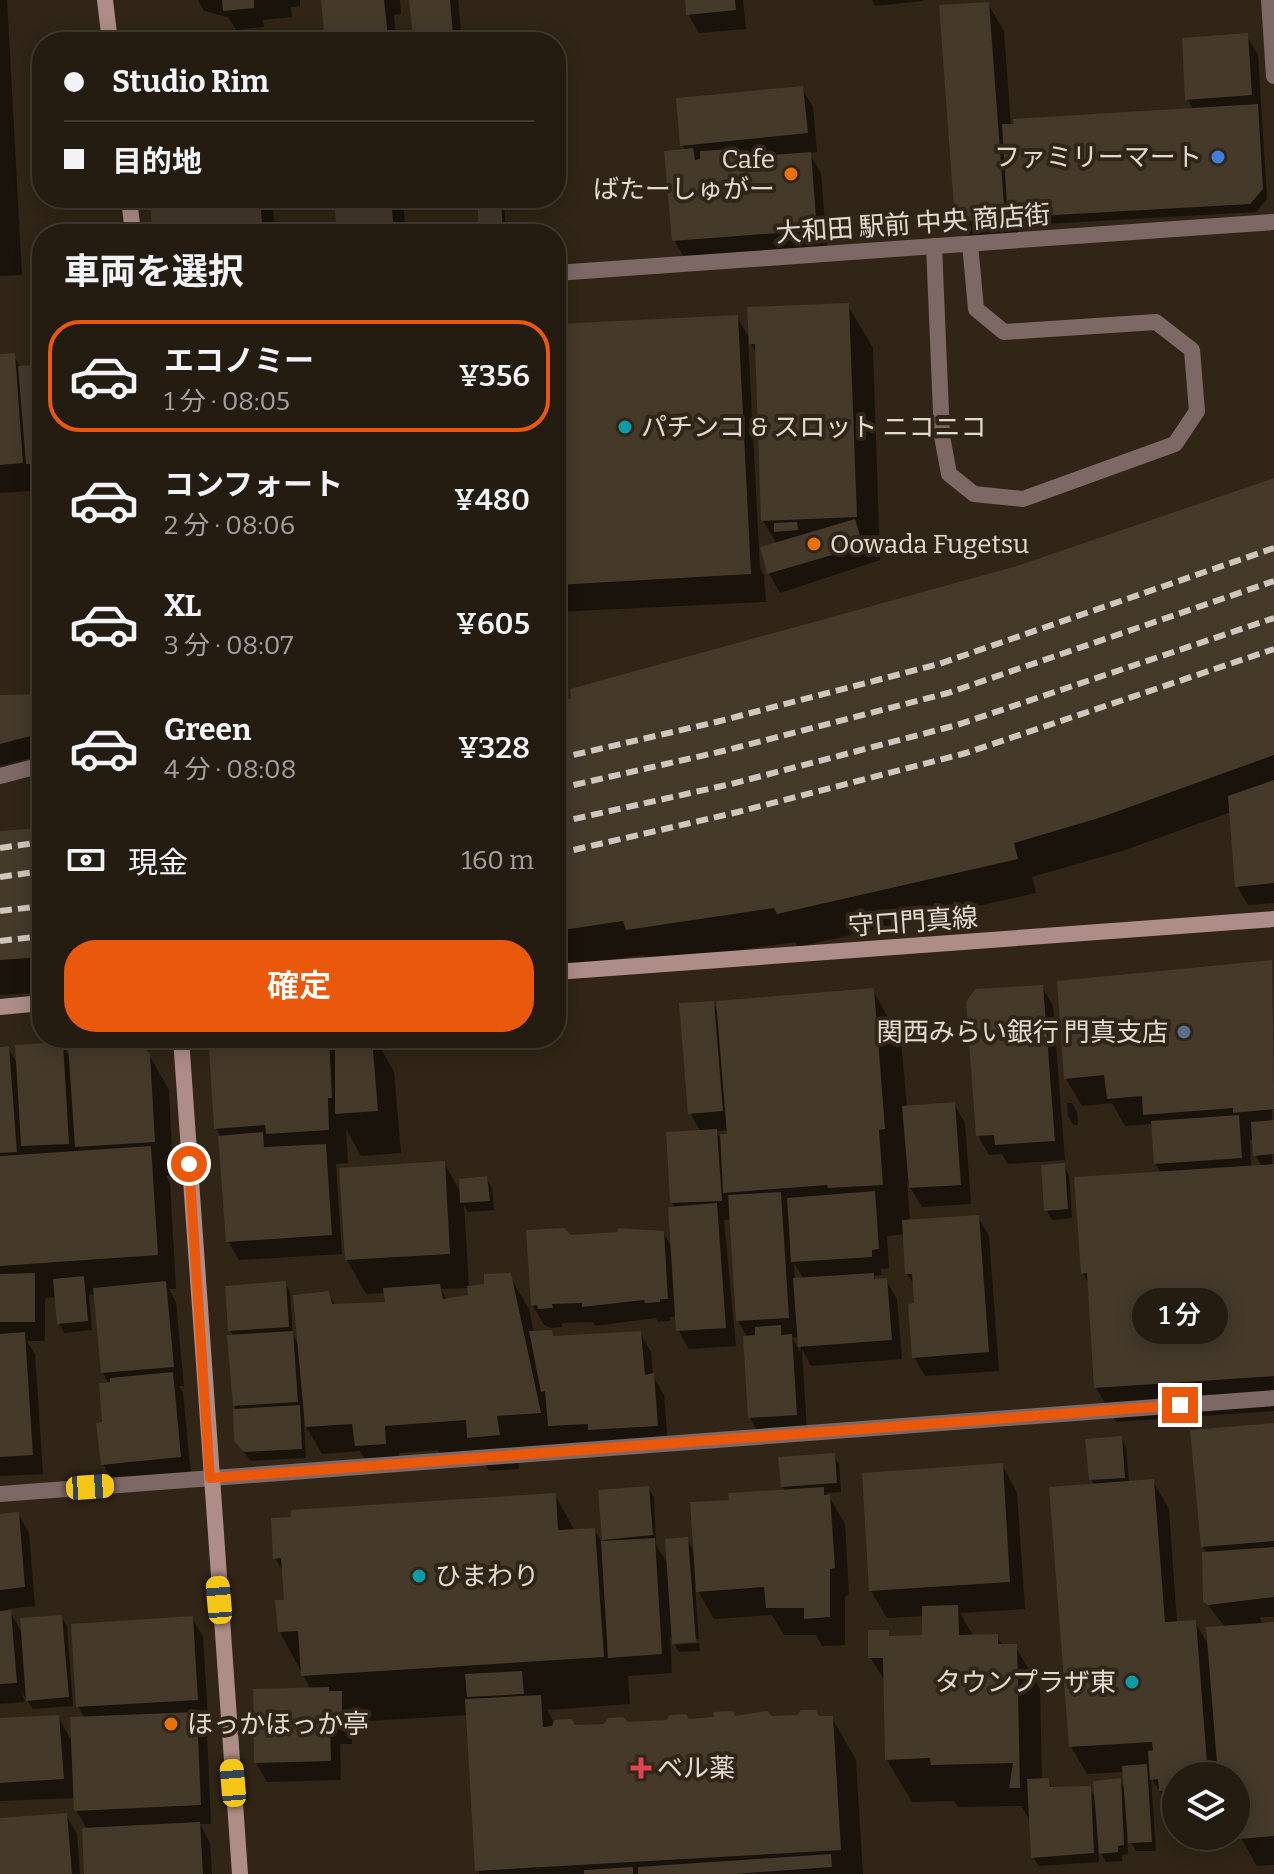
<!DOCTYPE html>
<html lang="ja">
<head>
<meta charset="utf-8">
<style>
  :root { --surface:#241c10; --page:#30291e; --text:#f1f3f6; --muted:#a3a19f; --line:#413a30; --accent:#ea580c }
  body { margin:0; font-family:Bitter,"Noto Sans JP",serif; background:var(--page); color:var(--text); height:100vh; display:flex; flex-direction:column; font-size:30px; white-space:nowrap }
  * { box-sizing:border-box; margin:0 }
  p { font-size:26px; color:var(--muted) }
  .icon { flex:none; width:44px; height:44px; fill:none; stroke:currentColor; stroke-width:2; stroke-linecap:round; stroke-linejoin:round }
  .map { position:relative; flex:1; overflow:hidden }
  .sheet { position:absolute; left:32px; top:224px; width:534px; height:824px; display:flex; flex-direction:column; background:var(--surface); border-radius:32px; box-shadow:0 4px 20px #0003,0 0 0 2px var(--line) }
  .sheet>* { flex:none }
  .banner { position:absolute; left:32px; top:32px; width:534px; height:176px; border-radius:32px; box-shadow:0 4px 20px #0003,0 0 0 2px var(--line); display:grid; align-content:center; height:176px; padding:0 32px; background:var(--surface) }
  .tools { position:absolute; left:1162px; top:1762px; display:grid; gap:16px }
  .tools a { display:grid; place-items:center; width:88px; height:88px; border-radius:50%; background:var(--surface); box-shadow:0 4px 20px #0003,0 0 0 2px var(--line); font-size:40px }
  .end { position:absolute; width:36px; height:36px; margin:-18px; border:10px solid #ea580c; background:#fff; box-shadow:0 0 0 4px #fff }
  .from { border-radius:50% }
  .bubble { position:absolute; height:56px; border-radius:28px; background:var(--surface); box-shadow:0 4px 20px #0003,0 0 0 2px var(--line); font-size:26px; font-weight:600; line-height:56px; text-align:center }
  .car { position:absolute; width:24px; height:48px; margin:-24px -12px; border-radius:10px; box-shadow:0 0 6px 2px #0007; background:linear-gradient(#f5c518 24%,#345 0 40%,#f5c518 0 76%,#345 0 86%,#f5c518 0) }
  .banner b { display:flex; align-items:center; gap:28px; height:76px; font-size:30px }
  .banner b+b { border-top:2px solid var(--line) }
  .banner i { width:20px; height:20px; background:var(--text) }
  ul { padding:0; list-style:none }
  li { display:flex; align-items:center; gap:24px; height:112px; margin:0 16px 12px; padding:0 16px; border:4px solid transparent; border-radius:32px }
  li div { flex:1 }
  li b { display:block; font-size:30px }
  li em { font-style:normal; font-weight:600 }
  li.selected { border-color:var(--accent) }
  li>.icon { width:72px; height:72px; stroke-width:1.5 }
  h2 { padding:0 32px; font-size:36px; line-height:96px }
  .pay { display:flex; align-items:center; gap:20px; height:88px; padding:0 32px; font-size:30px }
  .pay p { margin-inline-start:auto }
  .button { display:flex; gap:16px; margin-top:auto; padding:16px 32px }
  .button a { flex:1; height:92px; border-radius:32px; background:var(--accent); color:#fff; font-size:32px; font-weight:600; line-height:92px; text-align:center }
  .map>svg:first-child { display:block }
</style>
</head>
<body>
<div class="map">
<svg width="1274" height="1874" viewBox="0 0 1274 1874">
  <rect width="100%" height="100%" fill="#302516"/>
  <g fill="#0007" fill-rule="evenodd">
    <path d="M0 0H7L22 275 0 276Z"/>
    <path d="M198 0H300V6L291 7 292 17 263 20 264 27 236 30 228 17 204 11Z"/>
    <path d="M323 0H400L401 14 394 15 396 42H327Z"/>
    <path d="M411 0H458L462 42H417Z"/>
    <path d="M687 0H743L746 29 699 33 688 14Z"/>
    <path d="M872 0H923V1L875 6Z"/>
    <path d="M988 4 1004 31 1011 126 1194 110 1187 99 1247 36 1258 55 1267 199 1256 212 1028 225 1022 213 1017 214 1020 246 973 249 957 222Z"/>
    <path d="M802 88 813 107 817 152 809 153 821 173 827 248 685 259 674 240 686 151 682 145Z"/>
    <path d="M151 198H272L275 234H155Z"/>
    <path d="M336 198H403L406 234H339Z"/>
    <path d="M479 198H504L506 234H481Z"/>
    <path d="M848 306 873 348 880 560 780 593 769 574 762 549 777 544 763 521 757 355 748 338 760 568 764 576 766 602 556 612V326L737 317 751 341Z"/>
    <path d="M13 355 21 368 42 366V563L33 491 0 493V356Z"/>
    <path d="M1274 480V903L1248 905 1237 886 1231 812 1122 851 1032 877 1036 893 798 947 795 942 648 963 643 955 556 968V704L1017 568Z"/>
    <path d="M42 696V755L0 766V697Z"/>
    <path d="M42 830V992L0 995V833Z"/>
    <path d="M1271 963 1274 1411 1116 1422 1096 1388 1090 1286 1083 1274 1076 1179 1161 1173 1156 1164 1151 1124 1125 1126 1112 1103 1082 1106 1066 1079ZM1254 1139 1255 1155 1262 1166 1251 1167 1250 1140Z"/>
    <path d="M1042 987 1053 1006 1065 1160 1008 1164 1002 1154 989 1155 978 1136Z"/>
    <path d="M873 991 901 1040 907 1108 954 1104 965 1123 971 1204 922 1207 907 1182 910 1222 978 1217 989 1236 999 1371 925 1376 914 1357 916 1305 915 1286 907 1274 905 1234 887 1236 889 1268 881 1269 882 1275 874 1276 876 1281 886 1280 897 1299 902 1359 811 1366 802 1349 807 1433 761 1437 750 1418 748 1338 738 1321 732 1219 724 1220 736 1346 689 1349 678 1330 677 1317H670V1321L658 1322 656 1318 595 1326 593 1322 562 1323V1327L551 1328 544 1325 533 1306 571 1237 663 1232 673 1250 676 1209 672 1203 701 1132 690 1113 713 1003 719 1014ZM728 1130 729 1136H719L716 1131ZM794 1263 804 1279 795 1280ZM799 1337 801 1353 792 1338Z"/>
    <path d="M261 1038H330L337 1050V1038H375L394 1072 401 1153 361 1156 346 1129 348 1163 336 1164 342 1254 239 1260 228 1241 220 1136 216 1128 218 1041Z"/>
    <path d="M62 1044 71 1059 149 1055 169 1090 173 1175 166 1176 170 1183 176 1289H169L176 1302 184 1386H179L183 1393 191 1476 114 1484 103 1464 109 1384 103 1373 96 1294 89 1295 92 1330 64 1333 59 1323 57 1297 45 1298V1341H27L35 1354 43 1474 0 1476V1049L8 1048 18 1065Z"/>
    <path d="M1067 1103H1072L1077 1112 1078 1125H1073L1068 1116Z"/>
    <path d="M444 1163 462 1195 486 1178 492 1188 494 1210 468 1212 464 1205 469 1288 486 1286 509 1275 529 1309 534 1333 551 1332 555 1338 640 1333 651 1352 653 1376 664 1395 668 1445 516 1450 519 1469 489 1471 479 1454 442 1457 438 1450 399 1453 401 1471 373 1473 360 1451 322 1454 304 1423 306 1458 251 1461 242 1450 236 1440 234 1337 230 1330 285 1283 290 1292 293 1335 299 1346 328 1293 336 1306 387 1303 386 1293 366 1294 347 1260ZM470 1288V1297L447 1300 441 1289Z"/>
    <path d="M1064 1165 1069 1175 1072 1218 1052 1220 1046 1210Z"/>
    <path d="M1274 1425V1617H1260L1262 1625 1274 1624V1865L1257 1866 1241 1838 1236 1776H1176V1816L1151 1778 1156 1851H1136L1127 1836 1128 1854 1122 1855V1861L1106 1862 1098 1848 1099 1862 1039 1866 1033 1857 1032 1824 1021 1806 958 1807 954 1801 912 1802 887 1760 886 1683 870 1657 887 1632 891 1638 924 1637V1616L887 1618 871 1591 1002 1465 1017 1493 1025 1609 960 1613 974 1637 997 1636 1003 1646H1015L1040 1689 1042 1780H1048L1053 1789 1089 1788 1097 1800 1120 1780 1126 1792 1125 1772 1087 1774 1071 1747 1095 1486 1091 1479 1121 1438 1126 1447 1129 1483 1153 1481 1169 1509 1177 1623 1195 1622 1210 1648 1225 1627 1205 1601 1207 1554 1203 1547Z"/>
    <path d="M833 1455 839 1464 841 1492 827 1493 845 1524 849 1595 845 1596V1645L822 1646 816 1635H784L772 1615 714 1619 695 1586 699 1639 675 1641V1645L699 1643 700 1651 679 1652 670 1636 672 1673 628 1676 630 1704 547 1710 554 1722 574 1727 832 1718 856 1760 863 1874H479L468 1715 352 1722V1744H340L341 1780 267 1782 256 1763 311 1690 280 1632 286 1602 284 1573 275 1558 555 1495 575 1531 594 1530 605 1548 601 1492 648 1488 654 1497 656 1545 669 1566 687 1539 696 1555 731 1501 785 1491 782 1486Z"/>
    <path d="M18 1514 29 1533 35 1606 8 1609 23 1634 61 1617 67 1626 73 1706 33 1709 21 1691 25 1702 0 1704V1516Z"/>
    <path d="M192 1618 203 1637 208 1718 198 1719 207 1733 211 1824H200L210 1843 212 1874H86L87 1829 76 1810 75 1798 0 1801V1720L58 1717 73 1743 85 1719 78 1706Z"/>
    <path d="M66 1815 77 1834 80 1874H0V1820Z"/>
  </g>
  <g fill="#45392a">
    <path d="M222 0H254V8L223 11Z"/>
    <path d="M321 0H384L388 37 325 42Z"/>
    <path d="M409 0H450L453 34 413 38Z"/>
    <path d="M685 0H735L736 10 686 15Z"/>
    <path d="M989 2 1005 218 955 222 939 5Z"/>
    <path d="M1248 33 1252 95 1185 100 1182 38Z"/>
    <path d="M803 86 808 133 680 146 676 98Z"/>
    <path d="M1258 104 1263 189 1250 204 1020 217V204L1007 205 1002 124H1014L1013 119Z"/>
    <path d="M693 148 695 160 700 159V151L733 149V158L811 152 817 230 672 241 664 151Z"/>
    <path d="M149 198H260L263 234H153Z"/>
    <path d="M334 198H391L394 234H337Z"/>
    <path d="M477 198H501L503 234H479Z"/>
    <path d="M849 303 857 517 761 521 755 344H749L747 307Z"/>
    <path d="M738 315 751 574 556 585V324Z"/>
    <path d="M15 353 23 463 0 465V354Z"/>
    <path d="M42 364V563L38 560 31 464H26L18 366Z"/>
    <path d="M1274 478V755L1102 817 1014 843 1018 859 777 914 774 908 626 930 623 921 556 931V702L571 698 570 689 1017 566Z"/>
    <path d="M855 519 863 546 767 574 760 547Z"/>
    <path d="M797 522 798 530 774 532V523Z"/>
    <path d="M42 694V733L0 744V695Z"/>
    <path d="M1274 780V883L1235 887 1228 796Z"/>
    <path d="M42 828V957L0 960V831Z"/>
    <path d="M1272 960 1274 1109 1233 1113V1108L1143 1115 1142 1096 1107 1099 1104 1075 1064 1079 1057 981Z"/>
    <path d="M1043 985 1055 1141 995 1145 994 1135 976 1136 966 1002 975 989Z"/>
    <path d="M874 988 885 1129 879 1130 883 1185 828 1188 827 1185 723 1193 720 1134H727L716 1001Z"/>
    <path d="M714 1001 723 1111 688 1114 679 1003Z"/>
    <path d="M329 1038 332 1098H328L329 1130 266 1134 265 1125 214 1129 209 1049 217 1039Z"/>
    <path d="M335 1038H372L378 1111 335 1114Z"/>
    <path d="M63 1042 69 1144 21 1146 15 1045Z"/>
    <path d="M137 1042 150 1054 155 1142 75 1147 68 1045Z"/>
    <path d="M9 1046 17 1152 0 1153V1047Z"/>
    <path d="M955 1102 961 1185 909 1188 902 1106Z"/>
    <path d="M1239 1115 1242 1158 1154 1164 1151 1121Z"/>
    <path d="M1274 1120V1154L1253 1156 1251 1122Z"/>
    <path d="M717 1129 722 1201 670 1203 666 1132Z"/>
    <path d="M263 1132 264 1147 326 1144 332 1235 226 1242 218 1136Z"/>
    <path d="M151 1146 158 1255 0 1266V1156Z"/>
    <path d="M445 1161 450 1254 345 1260 339 1168Z"/>
    <path d="M1065 1163 1068 1209 1044 1211 1041 1165Z"/>
    <path d="M1274 1164V1376L1094 1388 1087 1273 1081 1274 1074 1177Z"/>
    <path d="M487 1176 490 1201 460 1203 459 1179Z"/>
    <path d="M875 1191 879 1249 872 1250V1257L791 1262 787 1198Z"/>
    <path d="M781 1192 789 1318 736 1321 728 1195Z"/>
    <path d="M717 1203 726 1328 676 1331 668 1207Z"/>
    <path d="M979 1215 989 1352 912 1358 908 1304 914 1303 912 1274H905L902 1220Z"/>
    <path d="M564 1228 571 1235 618 1232V1228L664 1231 668 1299H660V1302L645 1303 644 1300 582 1307V1303L552 1304 553 1308 538 1309 537 1305 531 1306 526 1230Z"/>
    <path d="M35 1273V1322H0V1274Z"/>
    <path d="M511 1273 541 1413 497 1416 500 1435 467 1438 466 1420 385 1426 386 1444 355 1446 352 1424 305 1427 293 1295 329 1291 332 1304 385 1302 383 1288 440 1284 443 1299 468 1295 467 1286 484 1284V1274Z"/>
    <path d="M874 1273V1279L887 1278 892 1340 798 1347 793 1278Z"/>
    <path d="M84 1276 88 1321 57 1324 53 1279Z"/>
    <path d="M166 1281 174 1367 101 1373 93 1288Z"/>
    <path d="M286 1281 289 1327 228 1331 225 1286Z"/>
    <path d="M781 1325V1335L792 1334 797 1415 748 1418 743 1336 755 1335V1327Z"/>
    <path d="M552 1330 553 1336 641 1331 645 1375 654 1373 658 1426 588 1430V1424L548 1426 545 1391 541 1392 529 1331Z"/>
    <path d="M293 1331 298 1402 233 1406 227 1335Z"/>
    <path d="M25 1332 33 1455 0 1457V1334Z"/>
    <path d="M173 1372 181 1457 101 1465 96 1423 102 1422 99 1383 110 1382V1378Z"/>
    <path d="M300 1405 302 1449 244 1452 234 1441 233 1409Z"/>
    <path d="M1274 1423V1541L1201 1547 1190 1430Z"/>
    <path d="M1122 1436 1125 1478 1089 1480 1085 1439Z"/>
    <path d="M835 1453 837 1483 781 1487 778 1457Z"/>
    <path d="M1003 1463 1010 1582 869 1591 862 1473Z"/>
    <path d="M1154 1479 1165 1622 1196 1620 1208 1776H1176V1790L1159 1791 1158 1779 1150 1780 1148 1751 1153 1750 1152 1742 1069 1747 1049 1487Z"/>
    <path d="M649 1486 653 1535 602 1540 598 1490Z"/>
    <path d="M824 1487V1495L830 1494 835 1568 830 1569V1617L804 1619V1608H766L764 1587 696 1592 690 1502 729 1500 728 1493Z"/>
    <path d="M556 1493 558 1530 595 1528 604 1657 301 1676 298 1631 278 1632 275 1600H284L281 1558 273 1559 271 1518 291 1517V1510Z"/>
    <path d="M19 1512 25 1587 0 1590V1514Z"/>
    <path d="M688 1537 696 1642 672 1644 665 1539Z"/>
    <path d="M655 1538 662 1654 608 1658 601 1541Z"/>
    <path d="M1274 1547V1597L1208 1605 1203 1602 1202 1552Z"/>
    <path d="M958 1605 959 1635 998 1634V1644H1017L1020 1788H1009L1013 1763 931 1765 930 1758 885 1760 883 1658H868V1630H889V1636L922 1635V1606Z"/>
    <path d="M11 1610 17 1683 0 1684V1611Z"/>
    <path d="M62 1615 69 1697 26 1701 20 1618Z"/>
    <path d="M193 1616 198 1700 76 1707 71 1624Z"/>
    <path d="M1274 1622V1836L1239 1839 1236 1776H1218L1206 1627Z"/>
    <path d="M522 1671 524 1694 467 1697 465 1674Z"/>
    <path d="M329 1687V1691H342V1726H330L331 1761 254 1763 253 1689Z"/>
    <path d="M541 1695 543 1727 552 1726 554 1720 572 1719 575 1725 604 1724 608 1718 623 1717 628 1722 666 1720 670 1715 686 1714 689 1719 714 1717 713 1712 733 1711 735 1716 767 1711 772 1716 797 1715 801 1710H816L819 1716H833L841 1850 475 1871 465 1699Z"/>
    <path d="M197 1712 201 1805 74 1811 70 1717Z"/>
    <path d="M59 1715 64 1779 0 1783V1718Z"/>
    <path d="M1147 1764 1152 1842 1128 1843 1122 1766Z"/>
    <path d="M1049 1778 1050 1787 1091 1786 1094 1853 1031 1858 1027 1779Z"/>
    <path d="M1121 1778 1124 1845 1118 1846V1852L1099 1854 1093 1781Z"/>
    <path d="M67 1813 72 1874H0V1818Z"/>
    <path d="M200 1822 203 1874H84L82 1828Z"/>
    <path d="M831 1854 832 1867 734 1874H638V1867Z"/>
    <path d="M633 1867V1874H584V1870Z"/>
  </g>
  <g fill="none" stroke-linecap="round" stroke-linejoin="round">
    <path stroke="#7d6865" stroke-width="16" d="M934 246 942 436 949 474 974 494 1023 499 1175 444 1197 411 1192 350 1156 322 1004 332 976 309 970 244"/>
    <g stroke="#7d6865" stroke-width="16">
      <path d="M1269 0 1274 76"/>
      <path d="M556 273 1274 222"/>
      <path d="M0 776 42 765"/>
      <path d="M0 1494 1274 1398"/>
    </g>
    <g stroke="#ae8d88" stroke-width="16">
      <path d="M105 0 110 42"/>
      <path d="M129 198 133 234"/>
      <path d="M556 972 1274 919"/>
      <path d="M0 1007 42 1003"/>
      <path d="M181 1038 240 1874"/>
    </g>
    <g stroke="#cfc7bd" stroke-width="6" stroke-dasharray="12 6" stroke-linecap="butt">
      <path d="M556 759 716 722 939 664 1274 548"/>
      <path d="M556 789 723 751 948 693 1274 581"/>
      <path d="M556 823 731 784 957 725 1274 618"/>
      <path d="M0 848 42 842"/>
      <path d="M556 854 738 812 966 753 1274 649"/>
      <path d="M0 877 42 871"/>
      <path d="M0 911 42 906"/>
      <path d="M0 941 42 936"/>
    </g>
  </g>
  <g fill="none" stroke-linecap="round" stroke-linejoin="round">
    <path stroke="#ea580c" stroke-width="10" d="M189 1164 210 1478 1180 1405"/>
  </g>
  <circle fill="#3f7fe0" stroke="#302516" stroke-width="3" cx="1218" cy="157" r="8"/>
  <g fill="#e8710a" stroke="#302516" stroke-width="3">
    <circle cx="791" cy="174" r="8"/>
    <circle cx="814" cy="544" r="8"/>
    <circle cx="171" cy="1724" r="8"/>
  </g>
  <g fill="#0f9aa8" stroke="#302516" stroke-width="3">
    <circle cx="625" cy="427" r="8"/>
    <circle cx="419" cy="1576" r="8"/>
    <circle cx="1132" cy="1682" r="8"/>
  </g>
  <circle fill="#5c6f8a" stroke="#302516" stroke-width="3" cx="1184" cy="1032" r="8"/>
  <path fill="#e0444e" stroke="#302516" stroke-width="3" d="M637 1756h8v8h8v8h-8v8h-8v-8h-8v-8h8z"/>
  <g text-anchor="middle" dominant-baseline="central" stroke-width="8" stroke-linejoin="round" paint-order="stroke">
    <g font-size="26" fill="#e2dbd1" stroke="#302516" text-anchor="start">
      <text x="1202" y="157" text-anchor="end">ファミリーマート</text>
      <text x="775" y="159" text-anchor="end">Cafe<tspan x="775" dy="30">ばたーしゅがー</tspan></text>
      <text x="641" y="427">パチンコ &amp; スロット ニコニコ</text>
      <text x="830" y="544">Oowada Fugetsu</text>
      <text x="1168" y="1032" text-anchor="end">関西みらい銀行 門真支店</text>
      <text x="435" y="1576">ひまわり</text>
      <text x="1116" y="1682" text-anchor="end">タウンプラザ東</text>
      <text x="187" y="1724">ほっかほっか亭</text>
      <text x="657" y="1768">ベル薬</text>
    </g>
    <g font-size="26" fill="#e2dbd1" stroke="#302516">
      <text transform="translate(913 224) rotate(-4)">大和田 駅前 中央 商店街</text>
      <text transform="translate(913 922) rotate(-4)">守口門真線</text>
    </g>
  </g>
</svg>
<div class="tools">
<a><svg class="icon" aria-label="layers" viewBox="0 0 24 24"><path d="M12 4l9 5-9 5-9-5zM3 14l9 5 9-5"/></svg></a>
</div>
<i class="end from" style="left:189px;top:1164px"></i>
<i class="end" style="left:1180px;top:1405px"></i>
<div class="bubble" style="left:1132px;top:1288px;width:96px">1 分</div>
<i class="car" style="left:90px;top:1487px;rotate:86deg"></i>
<i class="car" style="left:219px;top:1600px;rotate:355deg"></i>
<i class="car" style="left:233px;top:1783px;rotate:355deg"></i>
<div class="banner">
<b><i class="from"></i>Studio Rim</b>
<b><i></i>目的地</b>
</div>
<section class="sheet">
<h2>車両を選択</h2>
<ul>
<li class="selected"><svg class="icon" aria-label="car" viewBox="0 0 24 24"><path d="M5 17H2v-5l4-1 3-4h7l3 4 3 1v5h-3M9 17h6M6 11h13"/><circle cx="7" cy="17" r="2"/><circle cx="17" cy="17" r="2"/></svg><div><b>エコノミー</b><p>1 分 · 08:05</p></div><em>¥356</em></li>
<li><svg class="icon" aria-label="car" viewBox="0 0 24 24"><path d="M5 17H2v-5l4-1 3-4h7l3 4 3 1v5h-3M9 17h6M6 11h13"/><circle cx="7" cy="17" r="2"/><circle cx="17" cy="17" r="2"/></svg><div><b>コンフォート</b><p>2 分 · 08:06</p></div><em>¥480</em></li>
<li><svg class="icon" aria-label="car" viewBox="0 0 24 24"><path d="M5 17H2v-5l4-1 3-4h7l3 4 3 1v5h-3M9 17h6M6 11h13"/><circle cx="7" cy="17" r="2"/><circle cx="17" cy="17" r="2"/></svg><div><b>XL</b><p>3 分 · 08:07</p></div><em>¥605</em></li>
<li><svg class="icon" aria-label="car" viewBox="0 0 24 24"><path d="M5 17H2v-5l4-1 3-4h7l3 4 3 1v5h-3M9 17h6M6 11h13"/><circle cx="7" cy="17" r="2"/><circle cx="17" cy="17" r="2"/></svg><div><b>Green</b><p>4 分 · 08:08</p></div><em>¥328</em></li>
</ul>
<div class="pay"><svg class="icon" aria-label="cash" viewBox="0 0 24 24"><path d="M3 7h18v10H3z"/><circle cx="12" cy="12" r="2"/></svg>現金<p>160 m</p></div>
<div class="button"><a>確定</a></div>
</section>
</div>
</body>
</html>
